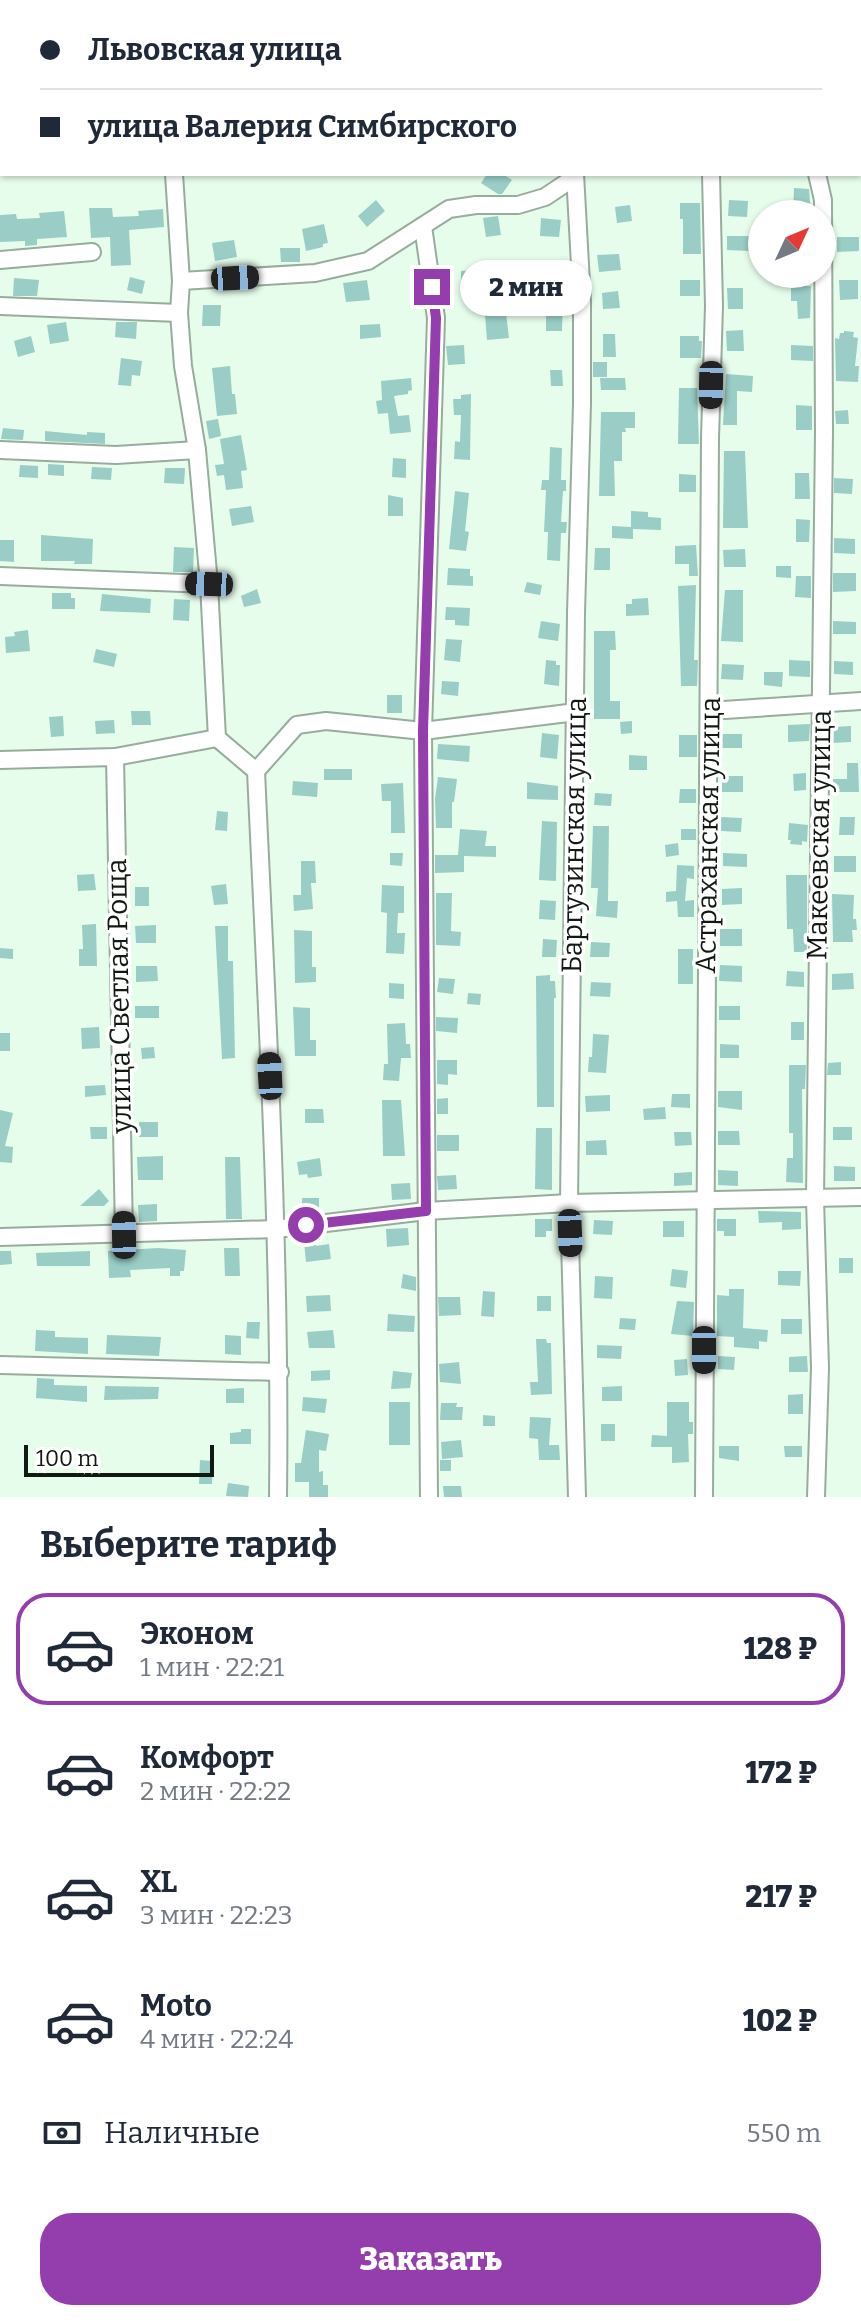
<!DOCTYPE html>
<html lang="ru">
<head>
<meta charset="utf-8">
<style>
  :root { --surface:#fff; --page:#f6f6f7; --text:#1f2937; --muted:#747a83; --line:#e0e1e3; --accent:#933eac }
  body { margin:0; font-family:Bitter,serif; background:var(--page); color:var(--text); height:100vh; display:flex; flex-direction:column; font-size:30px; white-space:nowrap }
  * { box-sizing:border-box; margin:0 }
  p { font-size:26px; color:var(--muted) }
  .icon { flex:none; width:44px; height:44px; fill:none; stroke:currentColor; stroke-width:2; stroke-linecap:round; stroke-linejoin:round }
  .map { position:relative; height:1497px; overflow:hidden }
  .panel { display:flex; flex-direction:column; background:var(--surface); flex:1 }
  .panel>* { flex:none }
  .top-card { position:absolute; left:0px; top:0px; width:862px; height:176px; box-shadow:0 2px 6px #0004; display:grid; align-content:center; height:176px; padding:0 40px; background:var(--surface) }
  .needle { width:52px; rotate:46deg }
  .controls { position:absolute; left:748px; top:200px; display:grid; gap:16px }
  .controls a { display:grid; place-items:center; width:88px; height:88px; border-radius:50%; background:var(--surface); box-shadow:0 2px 6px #0004; font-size:40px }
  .scale { position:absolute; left:24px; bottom:20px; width:190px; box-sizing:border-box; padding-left:8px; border:4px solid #111913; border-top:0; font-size:22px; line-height:28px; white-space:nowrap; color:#111913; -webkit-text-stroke:6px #fff; paint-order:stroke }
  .end { position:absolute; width:36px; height:36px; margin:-18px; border:10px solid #933eac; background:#fff; box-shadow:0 0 0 4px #fff }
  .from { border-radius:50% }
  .bubble { position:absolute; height:56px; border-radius:28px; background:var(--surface); box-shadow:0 2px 6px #0004; font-size:26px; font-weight:800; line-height:56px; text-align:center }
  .car { position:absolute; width:24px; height:48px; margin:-24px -12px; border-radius:10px; box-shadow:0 0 6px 2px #0007; background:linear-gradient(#222 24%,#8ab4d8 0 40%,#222 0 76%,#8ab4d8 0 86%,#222 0) }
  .top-card b { display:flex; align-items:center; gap:28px; height:76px; font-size:30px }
  .top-card b+b { border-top:2px solid var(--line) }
  .top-card i { width:20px; height:20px; background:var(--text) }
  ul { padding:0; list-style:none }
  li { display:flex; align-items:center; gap:24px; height:112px; margin:0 16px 12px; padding:0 24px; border:4px solid transparent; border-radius:32px }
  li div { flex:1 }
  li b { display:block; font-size:30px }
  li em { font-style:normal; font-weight:800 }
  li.on { border-color:var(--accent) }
  li>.icon { width:72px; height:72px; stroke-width:1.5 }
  h2 { padding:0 40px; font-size:36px; line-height:96px }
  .pay { display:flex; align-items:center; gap:20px; height:88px; padding:0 40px; font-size:30px }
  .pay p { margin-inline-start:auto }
  .action { display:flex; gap:16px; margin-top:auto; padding:16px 40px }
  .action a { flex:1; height:92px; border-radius:32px; background:var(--accent); color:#fff; font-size:32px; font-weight:800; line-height:92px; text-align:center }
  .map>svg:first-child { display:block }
</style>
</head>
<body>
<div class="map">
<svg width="861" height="1497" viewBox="0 0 861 1497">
  <rect width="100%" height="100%" fill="#e7fdec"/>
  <g fill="#99cdc6">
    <path d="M487 174H503L512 180 502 194H498L481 183Z"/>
    <path d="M794 188 809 189 811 214H793Z"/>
    <path d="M376 200 385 211 367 227 358 216Z"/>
    <path d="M729 200 748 201 747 217 728 216Z"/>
    <path d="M680 203H700L701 254H683V219H680Z"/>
    <path d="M630 205 632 221 617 223 615 207Z"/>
    <path d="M89 208H112L113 217 139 216 138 211 163 209 164 227 129 230 131 265 111 266 110 237 91 238Z"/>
    <path d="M64 211 67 237 37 239V245L25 246V241L0 242V215L16 214 17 219 40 218 39 213Z"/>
    <path d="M498 216 501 235 486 237 483 218Z"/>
    <path d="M541 218 561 220 559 237 540 236Z"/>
    <path d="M324 224 328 243 323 244V247L306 251 302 229Z"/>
    <path d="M727 236H749V251L727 250Z"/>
    <path d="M837 237H859V251L837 252Z"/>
    <path d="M234 240 237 257 215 261 212 243Z"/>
    <path d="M280 248H300V262H281Z"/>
    <path d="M619 254 621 270 599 272 597 255Z"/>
    <path d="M546 262H564L562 331H546Z"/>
    <path d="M479 270V287H461V271Z"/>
    <path d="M130 277 145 281 142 294 127 290Z"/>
    <path d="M14 278 39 280 37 296H13Z"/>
    <path d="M367 280 370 300 346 302 343 283Z"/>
    <rect x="680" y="280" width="20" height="16"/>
    <path d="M839 280H858V299L840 300Z"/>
    <path d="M791 286H811L810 318 798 319 797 301H791Z"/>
    <path d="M727 288H743V309H728Z"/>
    <path d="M618 291 620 308 603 309 602 293Z"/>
    <path d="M203 305H221L220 326H202Z"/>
    <path d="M506 313 509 338 487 340 485 315Z"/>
    <path d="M66 322 69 341 50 344 47 325Z"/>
    <path d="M116 322H137L136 339 115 337Z"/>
    <path d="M380 324 381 337 360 339V325Z"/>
    <path d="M743 330 744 351H727L726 331Z"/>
    <path d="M844 331 854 332 853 337 858 338 855 366H859L858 382 836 381 835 338 839 339 840 333H844Z"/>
    <path d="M603 334H615L616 357H603Z"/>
    <path d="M31 336 35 352 18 357 14 341Z"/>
    <path d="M680 336H699V341H702L701 358H680Z"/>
    <path d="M464 345 465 364 448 365 446 346Z"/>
    <path d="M791 345 813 346V361L791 360Z"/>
    <path d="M121 358 142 361 140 376 132 375 131 386 118 385Z"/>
    <rect x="593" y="362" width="14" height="15"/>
    <path d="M230 366 232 394H235L237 414 217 416 212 368Z"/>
    <path d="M550 370H562L563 386H551Z"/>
    <path d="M726 374 753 376 752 392 737 391V425H723Z"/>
    <path d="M411 378 412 390 408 391V394L394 396 398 416 409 415 411 432 390 434 388 413 378 414 376 401 382 400 381 381Z"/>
    <path d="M600 378H625L626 390H601Z"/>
    <path d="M679 388H697L699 444H678Z"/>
    <path d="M471 394 470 460 454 459 455 441 460 442 461 415H454L453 399H461V395Z"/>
    <path d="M796 405 812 406V430H796Z"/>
    <path d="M848 410 849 424H836L835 411Z"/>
    <path d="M601 412H635V428H625L626 432H622V461H614L615 496H599Z"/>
    <path d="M218 419 221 436 209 439 206 421Z"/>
    <path d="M3 428 24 430 23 440 1 439Z"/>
    <path d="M45 431 87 435V432L105 433V444L45 441Z"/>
    <path d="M241 435 247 470 241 471 243 488 226 490 224 475 217 476 215 465 224 464 220 439Z"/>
    <path d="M550 447 562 448 561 480H566V491H563L561 522H567L566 533H561L560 561 547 560 548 532H544L546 490H541L542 480H549Z"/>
    <path d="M724 451H745L748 528H723Z"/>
    <path d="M393 458 406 459V478L392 477Z"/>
    <path d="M48 464 64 465V476L48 475Z"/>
    <path d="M20 465 38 466V478L19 477Z"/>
    <path d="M92 467 112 468 111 480 91 479Z"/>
    <path d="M165 468H185L184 484 164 483Z"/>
    <path d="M795 473H809L810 499H795Z"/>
    <path d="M679 474 696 475V492H679Z"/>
    <path d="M834 478 853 479 852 494 834 493Z"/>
    <path d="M455 491 469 493 465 531 469 532 466 551 449 549Z"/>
    <path d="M388 495 403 498V516H388Z"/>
    <path d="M251 506 254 522 232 526 229 509Z"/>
    <path d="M631 511 648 512V517L661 518V530L633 529V539L612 538V526L631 527Z"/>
    <path d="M796 519 810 520 809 542H796Z"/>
    <path d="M41 535 93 539 92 564H74L75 561H41Z"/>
    <path d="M834 538 855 539V554L834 553Z"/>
    <path d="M0 540H14V562L0 561Z"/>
    <path d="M696 545 698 576H689V564H675V546Z"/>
    <path d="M174 547 194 548 193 572H173Z"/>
    <path d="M595 548H610V570H594Z"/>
    <path d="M745 549 746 567H724L723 550Z"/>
    <path d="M776 566H791V578L776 577Z"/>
    <path d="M448 568 470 569V576H473V586L447 585Z"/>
    <path d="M833 573H856V591L833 592Z"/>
    <path d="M796 576H811V598L795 597Z"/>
    <path d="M527 582 542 585 540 595 524 592Z"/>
    <path d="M696 585 694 660H698L697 686H681L678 586Z"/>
    <path d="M257 589 261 603 244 607 241 596Z"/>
    <path d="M725 590H743V642L721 641Z"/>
    <path d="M52 593H71V598H75V609H52Z"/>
    <path d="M102 594 151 599 150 613 100 611Z"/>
    <path d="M648 598 649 615 626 616V604H632V599Z"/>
    <path d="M174 599 190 600 189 621 173 620Z"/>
    <path d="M446 607 470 608 469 626 455 625V620H445Z"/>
    <path d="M541 621 560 624 558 641 538 638Z"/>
    <path d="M833 621 856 622V634H833Z"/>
    <path d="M28 630 30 651 6 653 5 637 15 636 14 632Z"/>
    <path d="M594 631H615L616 650H610V701H620V719H594Z"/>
    <path d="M446 639 462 640 460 662 444 660Z"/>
    <path d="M96 649 117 654 114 667 93 662Z"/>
    <path d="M546 660 556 661V665H560L559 686 544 684Z"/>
    <path d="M789 660 810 661V677L789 676Z"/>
    <path d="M834 661 853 662V675L834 674Z"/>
    <path d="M722 664 744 665 743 680 721 679Z"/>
    <path d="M764 672H783L782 687 764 685Z"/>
    <path d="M442 681 459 682 458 696 441 694Z"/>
    <rect x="387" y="695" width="15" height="18"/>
    <path d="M131 711H150L151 725H132Z"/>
    <path d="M63 716 64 736 51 737 49 717Z"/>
    <path d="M114 720 115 733 96 734 95 721Z"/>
    <path d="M632 721V733L621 734 620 722Z"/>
    <path d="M810 724 809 741 788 742V725Z"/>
    <path d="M851 726V742L832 743V727Z"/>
    <path d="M542 733 559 735 557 759 540 757Z"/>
    <rect x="722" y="734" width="20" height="14"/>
    <rect x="679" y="735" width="18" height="22"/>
    <path d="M438 744 470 746 469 762 437 759Z"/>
    <path d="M629 755 647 756V770H629Z"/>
    <path d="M847 763H858L859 792H833V779H847Z"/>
    <rect x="324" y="769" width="28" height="11"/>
    <path d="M806 773V790L794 791 793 774Z"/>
    <rect x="722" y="776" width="21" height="16"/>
    <path d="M438 777 457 779 454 802H452V828H436L435 799Z"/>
    <path d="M293 781 318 783 317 797 292 795Z"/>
    <path d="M527 782 558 786V800L527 799Z"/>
    <path d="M403 783 405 833H391V801H382L381 784Z"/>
    <path d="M680 789H696V803H679Z"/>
    <path d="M595 793 612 794 611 806 594 805Z"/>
    <path d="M217 811 228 812 227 831 215 830Z"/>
    <path d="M721 817 742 818 741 832 721 831Z"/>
    <path d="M840 817H855L854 835H839Z"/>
    <path d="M542 821 557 822 556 881 539 880Z"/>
    <path d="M789 823 808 825 807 842 802 841V845L790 844 791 840H788Z"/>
    <path d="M593 826H609L608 901H618L617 918 596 916 598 888H591Z"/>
    <path d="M460 829 487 831 485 846H496V857L464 856V872L435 873V855H458Z"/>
    <rect x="681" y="829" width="15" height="11"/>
    <path d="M678 843 679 855 666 857 665 845Z"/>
    <path d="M390 853H403L402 866 390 865Z"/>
    <path d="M723 853 747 854V867L723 866Z"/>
    <rect x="834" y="856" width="22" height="16"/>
    <path d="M301 861H315L316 883H311L313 909 294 911 293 895H301Z"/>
    <path d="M677 865 694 866V879L687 878 685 901 694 900V917H678L677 901 666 902V892L676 891Z"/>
    <path d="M94 874 96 890 78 891 77 875Z"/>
    <path d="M786 875H807V952H794L793 929H787Z"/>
    <path d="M226 884 228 904 214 905 211 886Z"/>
    <path d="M382 885 404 886V913H398L397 933H405L404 954 386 953 387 913 381 912Z"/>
    <rect x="135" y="887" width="14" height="19"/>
    <path d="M742 888V904L722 905V889Z"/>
    <path d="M436 893H452L451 931 461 932 460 946 436 945Z"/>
    <path d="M832 894 854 895 853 919H856L857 930H852L853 942H833Z"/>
    <path d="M540 900 556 901 555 920 539 919Z"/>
    <path d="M96 924 97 966H79V949H83L82 925Z"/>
    <path d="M156 925V943H136L135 926Z"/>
    <path d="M215 926H228V961H233L235 1058 222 1059Z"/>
    <rect x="720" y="929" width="22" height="17"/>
    <path d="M294 930 312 931V967H316V982L295 983Z"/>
    <path d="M543 939 557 940 556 957H542Z"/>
    <path d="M591 942 610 943 609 957H590Z"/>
    <path d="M0 948 13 949V959L0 958Z"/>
    <rect x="678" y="949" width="15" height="35"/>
    <path d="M720 965 742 966V982L719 981Z"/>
    <path d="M136 966H157L158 981 136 982Z"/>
    <path d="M787 971 804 972V987L786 986Z"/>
    <path d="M853 973 854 989 832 990V974Z"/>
    <path d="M550 975V981H555L556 998H554V1107H537L536 976Z"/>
    <path d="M439 978 455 979 453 994 437 992Z"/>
    <path d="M591 982 611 983 610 997 590 996Z"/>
    <path d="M389 983 404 984V999L389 998Z"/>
    <path d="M468 993 481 994 480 1005 467 1004Z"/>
    <rect x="135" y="1006" width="24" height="12"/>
    <rect x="719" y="1006" width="21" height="14"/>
    <path d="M293 1007 310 1008V1040H316V1056H295Z"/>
    <path d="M436 1017 458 1018 457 1033 436 1031Z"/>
    <rect x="791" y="1022" width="13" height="18"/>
    <path d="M405 1023 406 1044H410L411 1058H401L399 1081 383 1080 384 1064H388L387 1024Z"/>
    <path d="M99 1027 100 1048 82 1049 81 1028Z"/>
    <rect x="0" y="1033" width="10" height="18"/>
    <path d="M593 1034 609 1035 606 1073 588 1072 589 1057H592Z"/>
    <path d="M720 1044 739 1045V1058H720Z"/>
    <path d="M154 1047 155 1058 142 1059 141 1048Z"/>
    <path d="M437 1060H457V1075L448 1074V1085L437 1084Z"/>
    <path d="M841 1062V1075H827L828 1063Z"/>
    <path d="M789 1065H806L805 1089H802L803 1183 786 1182 787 1158H793V1133H789Z"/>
    <path d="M105 1085 106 1095 85 1097V1086Z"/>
    <path d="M718 1091H742V1110L718 1107Z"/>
    <path d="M672 1094H690V1108L671 1107Z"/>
    <path d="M610 1095V1111L586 1112 585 1096Z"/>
    <path d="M448 1098V1114H437V1099Z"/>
    <path d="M382 1100H401L405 1156H383Z"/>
    <path d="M665 1107 666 1119 644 1120 643 1109Z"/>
    <path d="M305 1109H323L324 1123H305Z"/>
    <path d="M0 1110 13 1113 5 1146 13 1147 12 1163 0 1162Z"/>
    <rect x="139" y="1122" width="19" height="15"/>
    <path d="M90 1127H107V1139H91Z"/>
    <rect x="833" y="1127" width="19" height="13"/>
    <path d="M536 1128H552V1190L535 1189Z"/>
    <path d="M718 1131H739L740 1145H718Z"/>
    <path d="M674 1132H691L692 1145 675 1146Z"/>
    <rect x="437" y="1135" width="22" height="16"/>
    <path d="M606 1140 607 1155H586V1141Z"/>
    <path d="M163 1156V1180H138L137 1157Z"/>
    <path d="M225 1157H240L242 1219H226Z"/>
    <path d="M320 1158 322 1176 308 1178 307 1174 299 1175 297 1162Z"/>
    <path d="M834 1166 855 1167V1181H834Z"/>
    <path d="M718 1170 738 1171V1186L718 1185Z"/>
    <path d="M692 1172V1185L674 1186V1173Z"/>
    <path d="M456 1175 457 1189 438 1190 437 1176Z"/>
    <path d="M410 1183 411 1199 392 1200 391 1184Z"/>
    <path d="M99 1189 109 1201 104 1206H80Z"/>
    <rect x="302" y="1198" width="17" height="15"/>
    <path d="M157 1204V1221L139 1222 138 1205Z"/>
    <path d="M758 1211 801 1212V1229L782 1230V1222L759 1223Z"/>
    <path d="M535 1219H552V1231H546V1237H535Z"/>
    <path d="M717 1219H736V1236H724V1231H717Z"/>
    <path d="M594 1220 613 1221 612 1235 593 1234Z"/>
    <rect x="663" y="1221" width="21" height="16"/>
    <path d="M408 1228 409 1245 387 1247 386 1229Z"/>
    <path d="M315 1240 316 1246 329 1244 331 1259 306 1262 304 1242Z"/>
    <path d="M158 1248 186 1250 184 1271H180V1276H170V1268L130 1270 131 1277 109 1278 108 1251Z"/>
    <path d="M224 1248H239L240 1276H225Z"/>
    <path d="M0 1251H11L12 1264 0 1265Z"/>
    <path d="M90 1251V1266H37L36 1253Z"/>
    <rect x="839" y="1258" width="14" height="15"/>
    <path d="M672 1269 688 1271 686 1288 670 1286Z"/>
    <path d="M778 1271H801L800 1286 778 1285Z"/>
    <path d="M403 1274 416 1277V1291L401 1288Z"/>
    <path d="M595 1276 613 1277 612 1299 594 1298Z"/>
    <path d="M729 1289H744L743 1328 768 1330 767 1342 759 1341V1349L734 1347V1337L717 1336V1295L729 1296Z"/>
    <path d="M483 1291 495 1292 494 1317 481 1316Z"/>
    <path d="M330 1295 331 1311 307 1312 306 1296Z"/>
    <rect x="537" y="1296" width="14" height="15"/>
    <path d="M438 1297H460L461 1315 439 1316Z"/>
    <path d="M677 1301 694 1302 693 1336 671 1334Z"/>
    <path d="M388 1314 415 1316 414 1332 387 1331Z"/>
    <path d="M620 1318 636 1319 635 1330 619 1329Z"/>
    <rect x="781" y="1319" width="21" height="15"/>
    <path d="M247 1322H260L259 1339 246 1338Z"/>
    <path d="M36 1330 55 1331V1337L88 1338V1354L35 1351Z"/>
    <path d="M333 1330 335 1348H309L307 1332Z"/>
    <path d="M107 1335 161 1337 159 1356 106 1354Z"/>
    <path d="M225 1335 241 1336V1355L225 1354Z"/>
    <path d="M536 1339H546L547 1343H551L552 1394 531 1395 530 1382H538Z"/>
    <path d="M597 1345 622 1346 621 1359 597 1358Z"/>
    <path d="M718 1356 735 1357 734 1370 718 1369Z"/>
    <path d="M807 1356 808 1372H789V1357Z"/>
    <path d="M687 1359 688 1375 675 1376 674 1360Z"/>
    <path d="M459 1362 461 1384 440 1382 439 1364Z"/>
    <path d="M330 1370V1380L311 1381V1371Z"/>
    <path d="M393 1371 412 1373 410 1388 391 1389Z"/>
    <path d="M37 1378 54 1379V1385L87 1386V1402L36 1398Z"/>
    <path d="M105 1386 159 1387 158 1399 104 1400Z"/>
    <path d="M622 1386V1401H602V1387Z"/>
    <path d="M244 1388V1403H226V1389Z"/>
    <path d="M803 1394V1414H788V1395Z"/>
    <path d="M303 1397 327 1399 325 1413 302 1411Z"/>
    <rect x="389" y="1402" width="21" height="43"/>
    <path d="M667 1402H689V1422H693V1434H688L689 1462 672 1463V1447H651L652 1435 667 1436Z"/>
    <path d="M441 1403H457L456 1407H463L462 1420H440Z"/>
    <path d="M483 1415 495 1416V1426H483Z"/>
    <path d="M530 1417 551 1418 549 1445H559L560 1460H539L538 1439 529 1438Z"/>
    <rect x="601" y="1424" width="14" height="17"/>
    <path d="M241 1429H251V1444H230V1433L241 1432Z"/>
    <path d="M306 1430 329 1434 326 1451 319 1450V1472L323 1471V1485H328V1497H309V1482H295V1463H301Z"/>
    <path d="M461 1440 463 1457 442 1459 441 1442Z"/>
    <path d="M719 1446H739V1461L719 1458Z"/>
    <path d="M784 1446H802V1457H785Z"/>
    <path d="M200 1460 213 1461 212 1484H199Z"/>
    <rect x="440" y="1460" width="11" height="11"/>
    <path d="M228 1483 249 1486 248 1497 226 1496Z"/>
    <path d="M443 1486H461L462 1497H444Z"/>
  </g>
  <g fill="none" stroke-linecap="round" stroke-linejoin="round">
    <g stroke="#98ac9d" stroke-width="20">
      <g id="minor">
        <path d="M141 0 143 2"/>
        <path d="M545 0 547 2"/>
        <path d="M841 0V2"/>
        <path d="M667 2 669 0"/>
        <path d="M860 54 861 55"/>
        <path d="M174 174 181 281 179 313 183 366 197 450 209 584 217 738"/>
        <path d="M575 174 582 301V404L576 613 569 1203 577 1497"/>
        <path d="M423 226 436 318 423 731 429 1497"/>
        <path d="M0 260 92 252"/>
        <path d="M181 281 315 273 368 261 449 209 476 205H518L545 197 575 177"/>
        <path d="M0 306 179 313"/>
        <path d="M0 450 116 455 197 450"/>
        <path d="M0 576 209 584"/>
        <path d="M709 711 861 701"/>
        <path d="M217 738 256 771C267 1013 281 1255 278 1497"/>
        <path d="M115 757 124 1235"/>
        <path d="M0 760 115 757 217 738"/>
        <path d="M256 771 297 725 326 721 423 731 576 712"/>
        <path d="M0 1237 276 1229 426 1211 569 1203 861 1197"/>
        <path d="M0 1365 280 1372"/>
        <path d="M704 1497 710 438 714 306 711 174"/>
        <path d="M816 1497 820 1368 815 1199 824 433 823 200 817 174"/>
      </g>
    </g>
    <use href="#minor" stroke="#fff" stroke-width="16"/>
  </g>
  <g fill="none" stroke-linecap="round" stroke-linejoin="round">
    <path stroke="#933eac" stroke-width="10" d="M306 1225 426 1211 423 731 436 318 432 287"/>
  </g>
  <g text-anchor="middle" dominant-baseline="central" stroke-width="7" stroke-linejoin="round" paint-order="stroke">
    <g font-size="28" fill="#111913" stroke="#fff">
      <text transform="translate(574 835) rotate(-89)">Баргузинская улица</text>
      <text transform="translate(708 835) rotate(-89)">Астраханская улица</text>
      <text transform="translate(819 835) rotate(-89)">Макеевская улица</text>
      <text transform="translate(119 996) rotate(-91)">улица Светлая Роща</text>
    </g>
  </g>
</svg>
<div class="controls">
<a><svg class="needle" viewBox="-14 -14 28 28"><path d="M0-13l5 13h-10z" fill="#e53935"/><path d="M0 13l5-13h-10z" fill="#747a83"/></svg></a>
</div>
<div class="scale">100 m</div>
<i class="end from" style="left:306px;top:1225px"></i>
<i class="end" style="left:432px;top:287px"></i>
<div class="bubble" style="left:460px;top:260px;width:132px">2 мин</div>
<i class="car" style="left:235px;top:278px;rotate:87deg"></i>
<i class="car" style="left:711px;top:385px;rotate:181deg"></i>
<i class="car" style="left:209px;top:584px;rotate:272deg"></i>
<i class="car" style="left:270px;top:1076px;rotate:357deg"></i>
<i class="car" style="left:570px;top:1233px;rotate:178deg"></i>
<i class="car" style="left:124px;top:1235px;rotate:359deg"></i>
<i class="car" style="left:704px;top:1350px;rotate:180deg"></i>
<div class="top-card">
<b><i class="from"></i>Львовская улица</b>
<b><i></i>улица Валерия Симбирского</b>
</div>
</div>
<section class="panel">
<h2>Выберите тариф</h2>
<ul>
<li class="on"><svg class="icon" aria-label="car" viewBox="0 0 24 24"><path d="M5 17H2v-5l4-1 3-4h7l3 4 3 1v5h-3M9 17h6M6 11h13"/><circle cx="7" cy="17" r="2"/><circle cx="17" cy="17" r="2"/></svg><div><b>Эконом</b><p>1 мин · 22:21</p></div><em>128 ₽</em></li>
<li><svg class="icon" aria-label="car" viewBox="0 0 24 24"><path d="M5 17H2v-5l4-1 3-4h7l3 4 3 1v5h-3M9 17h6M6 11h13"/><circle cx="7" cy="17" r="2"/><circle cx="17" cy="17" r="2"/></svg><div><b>Комфорт</b><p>2 мин · 22:22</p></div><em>172 ₽</em></li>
<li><svg class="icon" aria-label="car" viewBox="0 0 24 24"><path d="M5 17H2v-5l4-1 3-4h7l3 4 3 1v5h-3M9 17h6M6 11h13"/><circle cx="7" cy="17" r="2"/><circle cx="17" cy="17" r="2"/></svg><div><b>XL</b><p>3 мин · 22:23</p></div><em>217 ₽</em></li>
<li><svg class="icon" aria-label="car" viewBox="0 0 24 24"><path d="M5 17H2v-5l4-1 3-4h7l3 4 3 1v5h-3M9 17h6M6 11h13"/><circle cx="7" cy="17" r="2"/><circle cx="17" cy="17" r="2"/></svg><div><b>Moto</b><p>4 мин · 22:24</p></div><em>102 ₽</em></li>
</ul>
<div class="pay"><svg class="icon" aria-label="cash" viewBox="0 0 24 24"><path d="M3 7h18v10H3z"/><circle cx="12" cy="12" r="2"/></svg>Наличные<p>550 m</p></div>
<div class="action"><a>Заказать</a></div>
</section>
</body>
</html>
